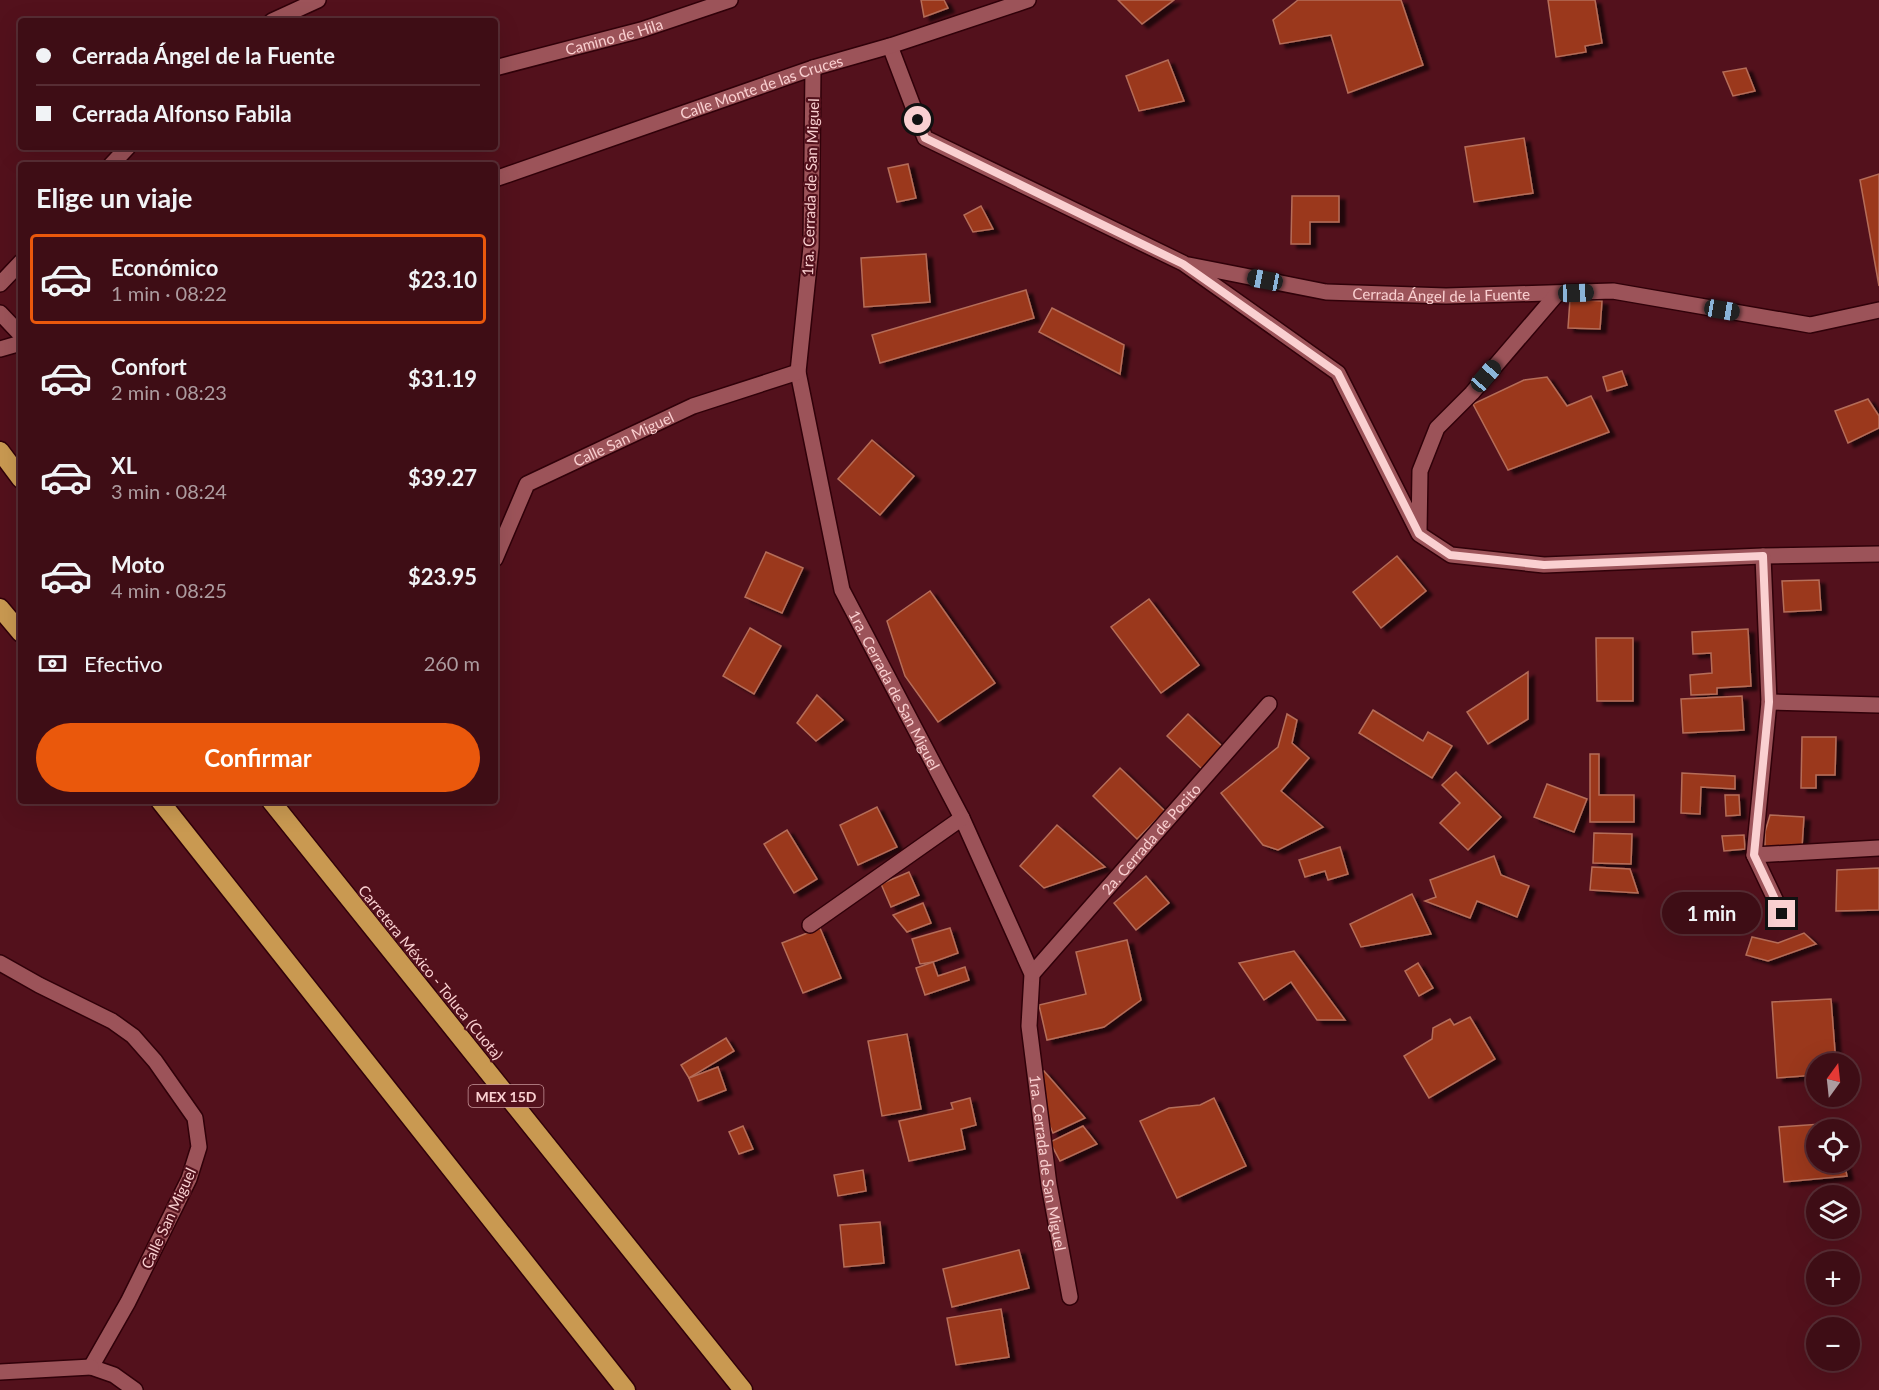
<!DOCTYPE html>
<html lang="es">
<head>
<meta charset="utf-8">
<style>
  :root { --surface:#3e0d15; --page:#491b22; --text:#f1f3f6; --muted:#ad9ca0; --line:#572d34; --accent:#ea580c }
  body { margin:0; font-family:Lato,sans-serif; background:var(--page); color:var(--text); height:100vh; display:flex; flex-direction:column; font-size:22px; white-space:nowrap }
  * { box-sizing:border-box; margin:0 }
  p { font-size:20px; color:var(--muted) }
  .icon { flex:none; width:33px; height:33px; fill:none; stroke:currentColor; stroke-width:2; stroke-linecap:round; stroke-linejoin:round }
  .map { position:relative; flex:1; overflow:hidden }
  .sheet { position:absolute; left:18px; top:162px; width:480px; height:642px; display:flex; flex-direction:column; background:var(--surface); border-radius:6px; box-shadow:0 6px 24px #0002,0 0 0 2px var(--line) }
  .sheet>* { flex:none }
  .hud { position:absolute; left:18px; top:18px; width:480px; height:132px; border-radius:6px; box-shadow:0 6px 24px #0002,0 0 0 2px var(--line); display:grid; align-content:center; height:132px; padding:0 18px; background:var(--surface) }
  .needle { width:39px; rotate:15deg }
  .controls { position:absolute; left:1806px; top:1053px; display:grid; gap:12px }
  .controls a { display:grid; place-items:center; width:54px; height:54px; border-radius:50%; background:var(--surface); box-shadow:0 6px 24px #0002,0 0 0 2px var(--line); font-size:30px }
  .end { position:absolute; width:27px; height:27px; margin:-14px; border:8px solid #fad0d1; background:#111; box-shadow:0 0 0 3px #111 }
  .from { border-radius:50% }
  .bubble { position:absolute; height:42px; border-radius:21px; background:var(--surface); box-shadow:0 6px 24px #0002,0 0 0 2px var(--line); font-size:20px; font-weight:700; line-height:42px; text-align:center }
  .car { position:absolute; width:18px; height:36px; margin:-18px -9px; border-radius:8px; box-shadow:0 0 4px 2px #0007; background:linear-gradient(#222 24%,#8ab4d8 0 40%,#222 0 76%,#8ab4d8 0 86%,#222 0) }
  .hud b { display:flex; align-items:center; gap:21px; height:57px; font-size:22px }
  .hud b+b { border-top:2px solid var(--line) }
  .hud i { width:15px; height:15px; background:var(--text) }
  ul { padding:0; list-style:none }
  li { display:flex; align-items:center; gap:18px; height:90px; margin:0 12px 9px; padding:0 6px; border:3px solid transparent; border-radius:6px }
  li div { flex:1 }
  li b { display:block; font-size:22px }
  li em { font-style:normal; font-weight:700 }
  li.active { border-color:var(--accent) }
  li>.icon { width:54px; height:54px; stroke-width:1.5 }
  h2 { padding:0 18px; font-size:27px; line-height:72px }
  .pay { display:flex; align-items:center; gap:15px; height:66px; padding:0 18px; font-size:22px }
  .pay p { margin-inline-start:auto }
  .action { display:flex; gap:12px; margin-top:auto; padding:12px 18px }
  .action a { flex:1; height:69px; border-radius:36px; background:var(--accent); color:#fff; font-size:24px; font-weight:700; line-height:69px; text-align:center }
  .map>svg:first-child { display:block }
</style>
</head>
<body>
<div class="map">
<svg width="1879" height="1390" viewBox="0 0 1879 1390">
  <defs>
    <filter id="shadow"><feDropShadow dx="6" dy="4" stdDeviation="1.5" flood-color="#0009"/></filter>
  </defs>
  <rect width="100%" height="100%" fill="#53111c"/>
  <g fill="#9b381c" stroke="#b56d59" stroke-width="1.5" filter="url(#shadow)">
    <path d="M921 0H944L948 8 924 17Z"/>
    <path d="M1118 0H1174L1142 24Z"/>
    <path d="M1298 0H1401L1423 65 1348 93 1331 35 1280 44 1273 20Z"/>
    <path d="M1548 0H1595L1602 43 1585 46 1586 52 1556 57Z"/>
    <path d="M1168 60 1184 101 1139 111 1126 76Z"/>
    <path d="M1746 68 1755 91 1733 96 1723 72Z"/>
    <path d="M1524 138 1533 193 1474 202 1465 147Z"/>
    <path d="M908 164 916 198 897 202 888 168Z"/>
    <path d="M1879 174V286L1860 180Z"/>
    <path d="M1292 196H1339V222H1310V244H1291Z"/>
    <path d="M981 206 993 229 973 232 964 215Z"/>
    <path d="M926 254 930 302 864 307 861 258Z"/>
    <path d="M1026 290 1034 318 880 363 872 335Z"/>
    <path d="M1570 299 1602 301 1600 329 1568 328Z"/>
    <path d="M1052 308 1124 345 1120 374 1039 332Z"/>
    <path d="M1622 371 1627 385 1607 391 1603 377Z"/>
    <path d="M1547 377 1567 406 1591 396 1609 432 1508 470 1473 404 1524 380Z"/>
    <path d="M1868 399 1879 416V428L1848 443 1835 411Z"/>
    <path d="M872 440 914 476 880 515 838 479Z"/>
    <path d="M766 552 803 568 782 613 745 597Z"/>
    <path d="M1397 556 1426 591 1381 628 1353 592Z"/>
    <path d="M1819 580 1821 610 1784 612 1782 581Z"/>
    <path d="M930 591 995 683 938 722 905 676 887 621Z"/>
    <path d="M1149 599 1199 665 1161 693 1111 627Z"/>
    <path d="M750 628 781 646 754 694 723 676Z"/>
    <path d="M1748 629 1751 686 1717 688V694L1691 695 1690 675 1712 673 1711 653 1693 654 1692 632Z"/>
    <path d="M1596 638H1633V701H1597Z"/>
    <path d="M1528 672V719L1488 744 1467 712Z"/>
    <path d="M817 695 843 720 816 741 797 723Z"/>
    <path d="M1742 696 1744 730 1683 733 1681 699Z"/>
    <path d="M1373 710 1423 741 1428 732 1452 746 1432 778 1359 733Z"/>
    <path d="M1188 714 1223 747 1202 769 1167 736Z"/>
    <path d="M1287 714 1297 720 1292 743 1309 758 1281 791 1323 827 1278 850 1263 845 1221 793 1278 747Z"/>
    <path d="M1802 737H1836L1835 775H1816V788H1801Z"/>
    <path d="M1590 754H1599V795H1634V822H1590Z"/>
    <path d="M1120 768 1165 811 1137 839 1093 796Z"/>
    <path d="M1456 772 1501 817 1468 850 1440 823 1460 803 1442 785Z"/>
    <path d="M1682 773 1735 776V789L1701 787 1700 814 1681 813Z"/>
    <path d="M1547 784 1587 799 1574 832 1534 817Z"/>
    <path d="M1725 795H1739L1740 815 1726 816Z"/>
    <path d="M877 807 897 847 858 865 840 825Z"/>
    <path d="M1770 815 1804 817 1802 847H1765V832Z"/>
    <path d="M1057 825 1105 867 1044 888 1020 866Z"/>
    <path d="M787 830 817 879 794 893 764 844Z"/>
    <path d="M1594 833 1632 834 1631 864 1593 863Z"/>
    <path d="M1744 835 1745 849 1724 851 1722 836Z"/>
    <path d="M1340 847 1348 874 1328 880 1325 871 1305 877 1299 860Z"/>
    <path d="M1494 856 1501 875 1529 886 1517 917 1477 901 1470 918 1425 901 1436 897 1430 880Z"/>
    <path d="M1592 867 1630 869 1638 893 1590 890Z"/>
    <path d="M1879 868V910L1836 911 1837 870Z"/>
    <path d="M909 872 919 895 891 907 881 884Z"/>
    <path d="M1146 876 1169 903 1136 930 1114 903Z"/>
    <path d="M1686 892 1743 895 1742 921 1685 919Z"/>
    <path d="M1412 894 1431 934 1361 947 1350 924Z"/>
    <path d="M923 903 931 923 907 932 893 915Z"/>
    <path d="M820 928 841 978 803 993 782 943Z"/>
    <path d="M950 928 958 953 933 962 920 964 912 939Z"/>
    <path d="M1804 933 1816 944 1768 961 1746 955 1752 937 1778 943Z"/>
    <path d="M1127 940 1141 1000 1104 1027 1047 1040 1039 1005 1086 994 1076 952Z"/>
    <path d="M1294 951 1345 1020H1317L1291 982 1264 1000 1239 963Z"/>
    <path d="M933 962 938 976 965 967 969 980 925 995 916 968Z"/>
    <path d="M1418 963 1433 988 1419 996 1405 971Z"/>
    <path d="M1831 999 1836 1064H1816V1075L1777 1078 1772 1002Z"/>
    <path d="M1470 1017 1495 1059 1429 1098 1404 1056 1432 1039 1433 1028 1450 1019 1454 1025Z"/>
    <path d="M907 1034 921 1109 882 1116 868 1041Z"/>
    <path d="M726 1038 734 1051 689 1078 681 1065Z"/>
    <path d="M718 1067 726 1090 698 1101 689 1078Z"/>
    <path d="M1044 1071 1085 1118 1053 1133 1028 1078Z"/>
    <path d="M970 1098 976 1125 961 1129 965 1149 909 1161 899 1121 953 1109 951 1103Z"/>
    <path d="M1214 1098 1246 1166 1177 1198 1140 1121 1169 1108 1200 1105Z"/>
    <path d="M1836 1123 1837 1130H1816V1162H1844L1847 1176 1784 1182 1779 1127Z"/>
    <path d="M743 1126 753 1149 739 1154 729 1132Z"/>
    <path d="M1083 1126 1097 1144 1060 1161 1050 1142Z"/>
    <path d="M863 1170 866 1191 838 1196 834 1175Z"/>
    <path d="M880 1222 884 1263 844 1267 840 1225Z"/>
    <path d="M1019 1250 1029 1288 952 1307 943 1269Z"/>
    <path d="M1001 1309 1009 1357 956 1365 947 1318Z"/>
  </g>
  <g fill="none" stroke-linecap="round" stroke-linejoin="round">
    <g stroke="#300109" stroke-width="18">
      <g id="minor">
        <path d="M272 21 318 0"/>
        <path d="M890 46 925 138 1183 263 1338 373 1419 534 1451 555 1544 565 1763 556 1879 554"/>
        <path id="s1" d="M495 68 641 30 730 0"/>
        <path id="s2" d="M813 68 811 247 798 372 842 590 962 818 1032 974 1029 1026 1049 1185 1070 1297"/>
        <path d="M111 165 128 147"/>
        <path id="s3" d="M495 179 813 68 890 46 1028 0"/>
        <path id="s4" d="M1189 265 1326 292 1446 296 1613 291 1810 325 1879 310"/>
        <path d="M0 284 21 262"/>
        <path d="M0 313 21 335"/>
        <path d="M0 349 21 343"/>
        <path d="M1419 532 1420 471 1437 428 1472 393 1557 294"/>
        <path d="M1763 556 1769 702 1754 855 1782 914"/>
        <path id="s5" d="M495 559 527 484 693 406 798 372"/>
        <path d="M1769 702 1879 705"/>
        <path d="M1754 855 1879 848"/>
        <path d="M810 925 962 818"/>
        <path d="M0 963 39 985 112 1021 133 1036 155 1061 195 1118 199 1147 189 1179 128 1302 91 1367 114 1375 135 1390"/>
        <path id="s6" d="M1032 974 1269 704"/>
        <path d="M0 1372 91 1367"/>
      </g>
    </g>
    <g stroke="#300109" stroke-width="21">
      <g id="highway">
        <path d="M0 451 21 479"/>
        <path d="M0 608 21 633"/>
        <path d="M160 801 626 1390"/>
        <path d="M271 801 743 1390"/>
      </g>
    </g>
    <use href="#minor" stroke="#9c5359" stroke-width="15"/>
    <use href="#highway" stroke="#c99951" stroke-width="18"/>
  </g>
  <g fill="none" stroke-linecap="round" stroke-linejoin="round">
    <path stroke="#fad0d1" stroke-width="8" d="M918 120 925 138 1183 264 1338 373 1419 534 1450 555 1544 565 1763 556 1769 702 1754 855 1782 914"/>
  </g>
  <g text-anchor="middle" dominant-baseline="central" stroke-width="4.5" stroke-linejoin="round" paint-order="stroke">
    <rect fill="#53111c" stroke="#c8979b" stroke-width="1.5" x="468.5" y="1085" width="75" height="22" rx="4.5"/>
    <g font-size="14" font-weight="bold" fill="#fad0d1">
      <text x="506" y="1096">MEX 15D</text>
    </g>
    <g font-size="15" fill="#fad0d1" stroke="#53111c">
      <text stroke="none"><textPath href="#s1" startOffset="123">Camino de Hila</textPath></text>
      <text stroke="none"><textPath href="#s3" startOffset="282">Calle Monte de las Cruces</textPath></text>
      <text transform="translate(810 187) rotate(-88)">1ra. Cerrada de San Miguel</text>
      <text stroke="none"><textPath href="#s4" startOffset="255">Cerrada Ángel de la Fuente</textPath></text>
      <text stroke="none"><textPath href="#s5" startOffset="188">Calle San Miguel</textPath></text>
      <text stroke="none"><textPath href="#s2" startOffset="640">1ra. Cerrada de San Miguel</textPath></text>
      <text stroke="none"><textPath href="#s6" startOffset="180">2a. Cerrada de Pocito</textPath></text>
      <text transform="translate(431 972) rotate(51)">Carretera México - Toluca (Cuota)</text>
      <text stroke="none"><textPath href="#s2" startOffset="1146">1ra. Cerrada de San Miguel</textPath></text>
      <text transform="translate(168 1218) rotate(-65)">Calle San Miguel</text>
    </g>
  </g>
</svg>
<div class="controls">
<a><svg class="needle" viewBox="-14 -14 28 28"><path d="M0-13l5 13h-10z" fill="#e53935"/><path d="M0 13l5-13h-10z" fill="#ad9ca0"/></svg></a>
<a><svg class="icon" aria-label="locate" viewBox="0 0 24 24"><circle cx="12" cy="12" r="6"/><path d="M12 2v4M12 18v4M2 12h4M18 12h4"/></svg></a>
<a><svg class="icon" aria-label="layers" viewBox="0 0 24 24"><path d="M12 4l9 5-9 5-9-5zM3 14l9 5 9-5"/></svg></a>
<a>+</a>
<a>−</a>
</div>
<i class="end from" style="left:918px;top:120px"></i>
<i class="end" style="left:1782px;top:914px"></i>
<div class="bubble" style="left:1662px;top:892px;width:99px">1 min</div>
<i class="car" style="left:1265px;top:280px;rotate:281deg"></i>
<i class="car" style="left:1576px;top:293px;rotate:88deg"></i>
<i class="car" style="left:1722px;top:310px;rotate:100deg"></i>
<i class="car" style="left:1486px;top:376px;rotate:41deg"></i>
<div class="hud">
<b><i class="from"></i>Cerrada Ángel de la Fuente</b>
<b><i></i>Cerrada Alfonso Fabila</b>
</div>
<section class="sheet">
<h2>Elige un viaje</h2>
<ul>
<li class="active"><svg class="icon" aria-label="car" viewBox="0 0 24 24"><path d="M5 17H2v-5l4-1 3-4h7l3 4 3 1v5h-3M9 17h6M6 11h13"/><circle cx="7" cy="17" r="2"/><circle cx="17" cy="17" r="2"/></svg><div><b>Económico</b><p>1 min · 08:22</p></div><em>$23.10</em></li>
<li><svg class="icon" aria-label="car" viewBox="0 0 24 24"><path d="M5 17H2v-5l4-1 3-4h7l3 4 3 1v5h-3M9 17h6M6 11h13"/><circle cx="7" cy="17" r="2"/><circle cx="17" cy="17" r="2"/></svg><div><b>Confort</b><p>2 min · 08:23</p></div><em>$31.19</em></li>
<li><svg class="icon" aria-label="car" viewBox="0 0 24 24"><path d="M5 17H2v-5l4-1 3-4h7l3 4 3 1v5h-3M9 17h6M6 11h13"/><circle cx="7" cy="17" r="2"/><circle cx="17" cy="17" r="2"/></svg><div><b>XL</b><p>3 min · 08:24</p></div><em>$39.27</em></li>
<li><svg class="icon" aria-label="car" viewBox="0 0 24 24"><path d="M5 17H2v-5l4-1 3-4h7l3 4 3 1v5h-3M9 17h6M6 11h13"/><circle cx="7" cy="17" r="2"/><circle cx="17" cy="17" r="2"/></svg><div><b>Moto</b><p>4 min · 08:25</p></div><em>$23.95</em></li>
</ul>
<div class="pay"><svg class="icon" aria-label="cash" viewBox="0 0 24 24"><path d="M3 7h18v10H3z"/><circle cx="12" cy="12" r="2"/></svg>Efectivo<p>260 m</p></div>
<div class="action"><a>Confirmar</a></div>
</section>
</div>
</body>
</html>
